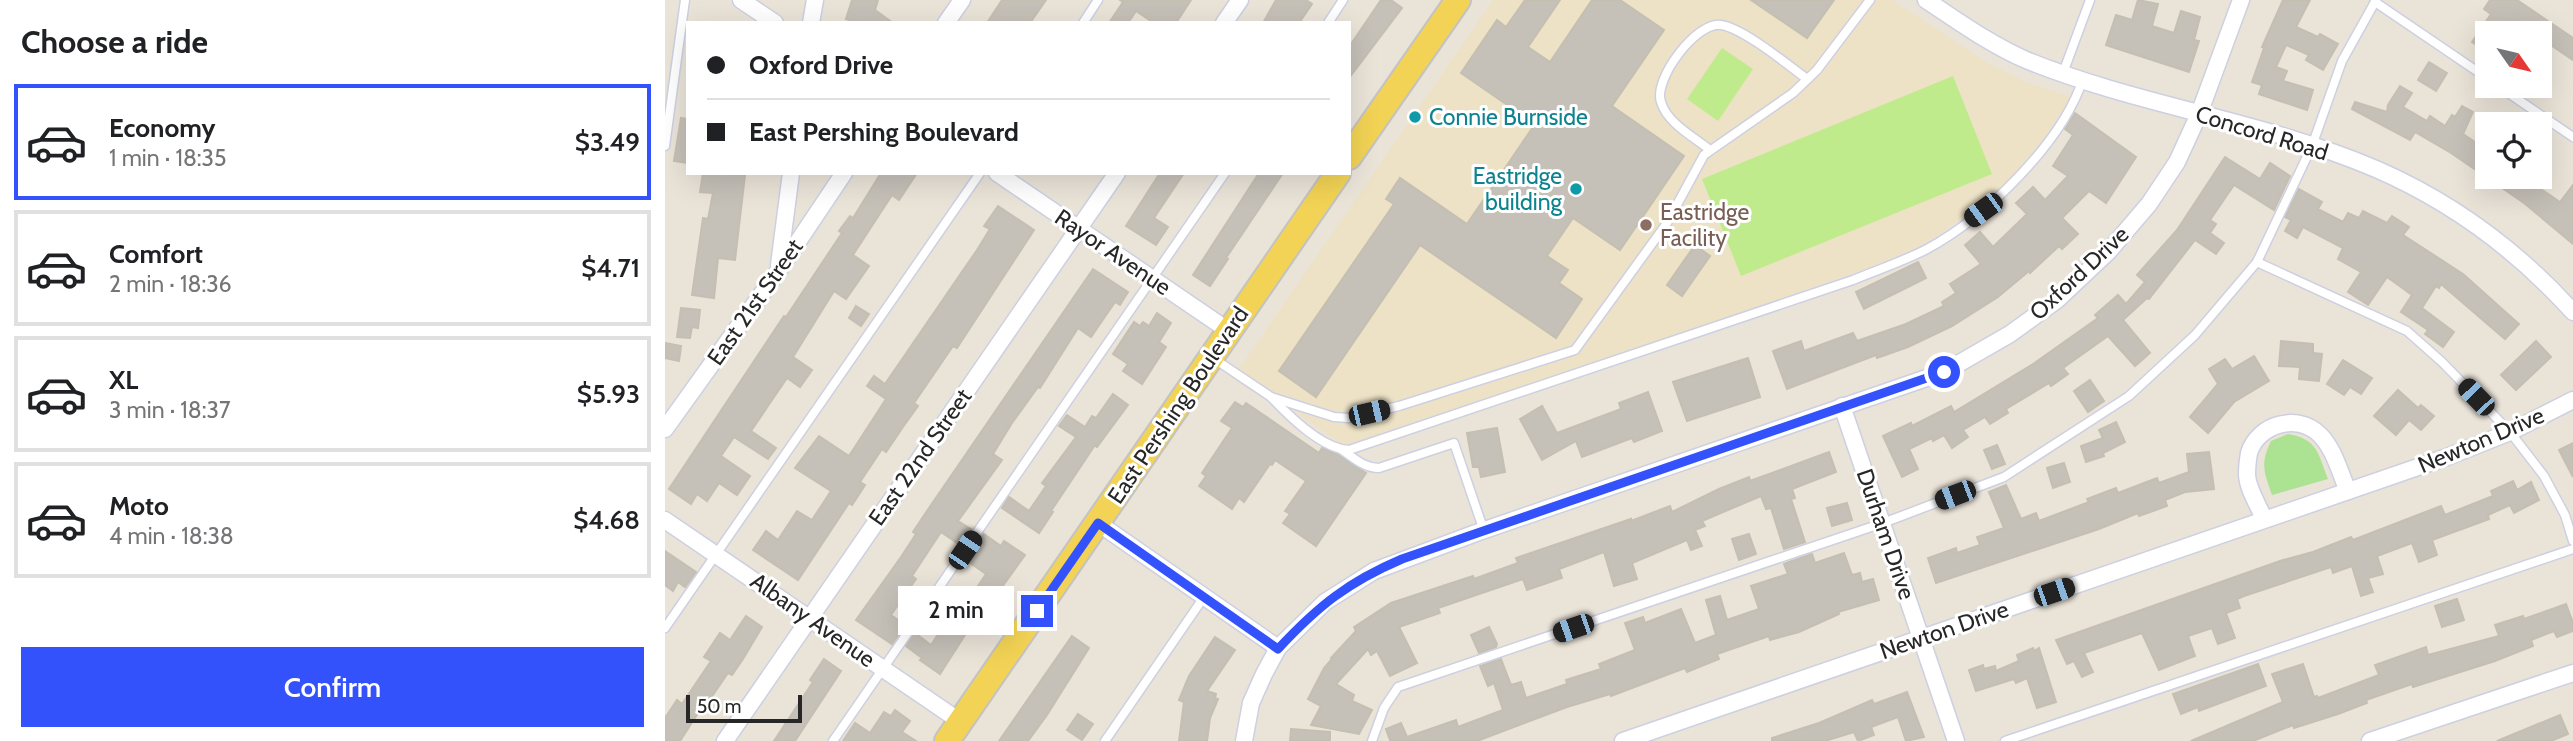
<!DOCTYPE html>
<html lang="en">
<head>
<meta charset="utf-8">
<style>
  :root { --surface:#fff; --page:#f2f2f2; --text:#202124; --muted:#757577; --line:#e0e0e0; --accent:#3352fc }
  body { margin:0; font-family:Cabin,sans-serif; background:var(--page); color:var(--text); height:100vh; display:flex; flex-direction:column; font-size:26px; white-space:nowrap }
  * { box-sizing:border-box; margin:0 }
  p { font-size:23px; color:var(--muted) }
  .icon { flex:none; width:38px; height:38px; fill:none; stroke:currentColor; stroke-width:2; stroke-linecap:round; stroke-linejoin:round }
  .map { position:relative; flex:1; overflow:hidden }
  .panel { display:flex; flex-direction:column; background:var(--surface); width:665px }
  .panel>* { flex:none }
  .top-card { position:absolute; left:21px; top:21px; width:665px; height:154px; border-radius:0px; box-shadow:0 7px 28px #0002; display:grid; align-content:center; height:154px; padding:0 21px; background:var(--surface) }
  .needle { width:46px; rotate:124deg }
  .tools { position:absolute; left:1810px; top:21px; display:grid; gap:14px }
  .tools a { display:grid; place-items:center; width:77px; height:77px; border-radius:0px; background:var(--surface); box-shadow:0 7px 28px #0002; font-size:35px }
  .scale { position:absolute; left:21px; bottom:18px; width:116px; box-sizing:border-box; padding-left:7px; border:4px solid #272727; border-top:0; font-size:19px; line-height:24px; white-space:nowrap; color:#272727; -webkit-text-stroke:5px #fff; paint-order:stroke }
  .end { position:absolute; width:32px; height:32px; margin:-16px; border:9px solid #3352fc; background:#fff; box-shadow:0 0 0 4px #fff }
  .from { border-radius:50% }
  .bubble { position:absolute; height:49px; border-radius:0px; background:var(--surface); box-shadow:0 7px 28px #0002; font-size:23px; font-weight:600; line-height:49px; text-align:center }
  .car { position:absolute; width:21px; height:42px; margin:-21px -10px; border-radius:9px; box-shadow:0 0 5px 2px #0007; background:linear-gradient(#222 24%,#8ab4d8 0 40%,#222 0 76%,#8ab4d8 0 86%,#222 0) }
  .top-card b { display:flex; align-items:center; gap:24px; height:66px; font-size:26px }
  .top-card b+b { border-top:2px solid var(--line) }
  .top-card i { width:18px; height:18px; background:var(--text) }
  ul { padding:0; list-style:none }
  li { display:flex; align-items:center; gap:21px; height:116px; margin:0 14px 10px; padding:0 7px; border:4px solid var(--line); border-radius:0px }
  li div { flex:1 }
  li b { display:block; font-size:26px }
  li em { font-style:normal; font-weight:600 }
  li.current { border-color:var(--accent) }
  li>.icon { width:63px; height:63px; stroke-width:1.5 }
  h2 { padding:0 21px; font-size:32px; line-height:84px }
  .button { display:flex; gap:14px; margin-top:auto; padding:14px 21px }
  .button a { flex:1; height:80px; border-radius:0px; background:var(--accent); color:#fff; font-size:28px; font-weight:600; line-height:80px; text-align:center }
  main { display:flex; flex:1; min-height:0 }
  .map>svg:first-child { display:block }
</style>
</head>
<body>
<main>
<section class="panel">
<h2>Choose a ride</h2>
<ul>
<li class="current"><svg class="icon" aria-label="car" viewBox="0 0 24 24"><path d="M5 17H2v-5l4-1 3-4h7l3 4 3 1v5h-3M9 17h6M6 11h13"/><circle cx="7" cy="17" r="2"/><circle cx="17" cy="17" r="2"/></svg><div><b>Economy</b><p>1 min · 18:35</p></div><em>$3.49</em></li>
<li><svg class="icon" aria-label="car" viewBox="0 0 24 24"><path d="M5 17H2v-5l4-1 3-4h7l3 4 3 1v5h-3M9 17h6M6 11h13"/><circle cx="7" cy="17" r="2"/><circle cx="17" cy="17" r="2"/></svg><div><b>Comfort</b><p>2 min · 18:36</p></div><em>$4.71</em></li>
<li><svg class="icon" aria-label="car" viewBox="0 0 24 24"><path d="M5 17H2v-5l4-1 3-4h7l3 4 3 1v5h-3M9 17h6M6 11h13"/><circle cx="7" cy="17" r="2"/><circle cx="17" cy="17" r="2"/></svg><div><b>XL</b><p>3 min · 18:37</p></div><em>$5.93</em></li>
<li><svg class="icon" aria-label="car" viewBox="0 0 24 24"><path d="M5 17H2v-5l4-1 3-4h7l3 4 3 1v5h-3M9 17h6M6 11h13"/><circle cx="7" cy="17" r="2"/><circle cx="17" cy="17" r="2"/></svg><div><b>Moto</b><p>4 min · 18:38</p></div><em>$4.68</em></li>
</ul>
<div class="button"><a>Confirm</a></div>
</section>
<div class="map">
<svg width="1908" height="741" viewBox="0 0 1908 741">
  <rect width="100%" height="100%" fill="#eae3d8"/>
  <path fill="#ede2c6" d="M828 0H1227L1321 62 1361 82 1406 97 1371 152 1348 176 1312 208 1263 242 1211 265 993 342 702 440 689 444 675 443 625 408 602 401 567 379Z"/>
  <path fill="#abe392" d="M1623 434C1653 439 1653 454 1663 479L1607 495C1599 472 1595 464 1606 441Z"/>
  <g fill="#c0eb8d">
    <path d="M1057 48 1088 69 1053 121 1022 99Z"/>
    <path d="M1288 76 1327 174 1076 276 1037 179Z"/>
  </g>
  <g fill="#c5c0b8" stroke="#c5bfb2" stroke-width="2">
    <path d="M187 0H213L210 10 228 23H195L181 19Z"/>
    <path d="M337 0H381L365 23H322Z"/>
    <path d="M455 0H526L511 23H489L471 11 463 23H444L458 2Z"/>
    <path d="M611 0H641L647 4 634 23H598Z"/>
    <path d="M716 0H726L737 8 684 78V47Z"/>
    <path d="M860 0H895L863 47 885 62 927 0H955L999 30 947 106 1019 156 955 250 908 218 882 256 903 270 894 283 917 299 891 338 755 245 651 397 614 371 729 204 721 199 735 178 802 224 870 124 796 73 832 20 841 27Z"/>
    <path d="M1086 0H1169L1142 38Z"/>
    <path d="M1473 0 1493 4 1487 26 1509 33 1516 11 1535 17 1529 40 1534 41 1524 72 1441 45 1451 15 1467 20Z"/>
    <path d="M1618 0H1645L1631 27 1653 37 1655 34 1673 44 1658 70 1641 60 1644 55 1621 45 1611 67 1622 71 1618 81 1648 90 1642 110 1594 94 1597 85 1587 82 1599 48 1597 47Z"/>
    <path d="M1825 0H1852L1908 38V60L1874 37V33H1822V52L1807 42 1826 14 1819 9Z"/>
    <path d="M1764 62 1782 73 1771 91 1753 80Z"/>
    <path d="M1735 86 1747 93 1738 107 1762 121 1765 116 1780 126 1787 115 1790 117 1797 106 1808 112 1798 134 1822 150V177H1858L1895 202 1908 185V244L1859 203 1786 153 1750 132 1745 140 1687 109 1690 102 1722 112 1723 105Z"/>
    <path d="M1410 113 1471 157 1441 203 1424 191 1397 218 1413 234 1397 249 1394 246 1365 273 1364 271 1333 297 1287 326 1243 347 1212 358 1211 355 1122 389 1108 351 1136 341 1139 351 1188 333 1192 341 1241 324 1279 306 1277 302 1291 293 1285 284 1316 264 1300 245 1315 232 1328 247 1362 214 1351 203 1368 187 1380 200 1403 176 1388 166 1408 135 1400 129Z"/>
    <path d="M16 118 23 119V163L9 161Z"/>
    <path d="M1560 157 1595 179 1605 163 1625 176 1609 210 1569 185 1545 220 1551 224 1545 233 1559 243 1551 254 1530 240 1484 299 1482 298 1458 320 1485 353 1470 366 1443 336 1398 368 1403 374 1386 386 1384 383 1341 409 1343 413 1325 424 1320 417 1298 430 1303 437 1287 448 1279 435 1268 441 1267 438 1244 449 1253 469 1237 477 1218 436 1246 423 1247 426 1286 406 1289 412 1368 364 1433 318 1430 315 1453 295 1461 304 1480 282 1472 275 1512 230Z"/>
    <path d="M38 173 80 175 70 260 53 258 49 298 27 295 38 218 43 219 48 193 35 192Z"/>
    <path d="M216 173H252L234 200 227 195 188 255 204 266 181 299 169 291 128 357 147 370 135 387 122 378 86 431 111 448 103 459 69 437 56 456 85 476 72 495 54 483 42 501 32 494 26 504 4 489 119 316 121 317 177 233 174 231 185 216 188 218Z"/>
    <path d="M495 173H519L489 218 503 227 491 245 461 226Z"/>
    <path d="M594 173H618L561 258 563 259 545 286 528 275Z"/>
    <path d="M1634 189 1657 202 1653 209 1678 222 1683 213 1694 218 1698 211 1722 223 1727 216 1744 227 1738 235 1798 274 1854 324 1840 339 1776 284 1774 288 1771 286 1757 308 1789 332 1778 347 1760 334 1763 330 1736 312 1747 295 1722 277 1703 305 1683 292 1696 272 1673 259 1678 248 1638 227 1632 238 1620 231 1626 220 1620 217Z"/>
    <path d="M333 206 369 230 292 348 288 346 249 403 253 406 238 427 221 452 217 449 195 482 200 485 187 505 184 503 133 580 88 550 101 531 113 540 132 511 147 520 166 491 130 468 154 436 184 456 221 399 202 386 209 376 220 384 312 250 325 229 319 226Z"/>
    <path d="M1030 245 1045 256 1017 296 1002 285Z"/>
    <path d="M1253 262 1261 278 1199 309 1191 292Z"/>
    <path d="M428 269 463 292 455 305 450 302 426 337 413 328 375 388 373 387 347 423 328 454 337 460 293 521 306 529 295 545 276 532 247 576 251 579 226 615 240 625 227 644 191 620 236 557 251 534 248 532 264 508Z"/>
    <path d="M191 306 204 314 196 326 184 318Z"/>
    <path d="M16 308 35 310 33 328 27 327 25 338 12 337Z"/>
    <path d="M492 313 506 323 494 342 501 347 477 384 458 371 463 364 448 354 469 322 475 326 478 322 484 326Z"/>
    <path d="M1616 341 1648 344V353L1657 354 1654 381 1634 379 1635 367 1614 366Z"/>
    <path d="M1871 341 1886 357 1851 390 1836 375Z"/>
    <path d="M0 343 16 346 14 361 0 358Z"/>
    <path d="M1589 356 1604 381 1569 402 1543 433 1525 417 1553 384 1544 369 1560 359 1567 369Z"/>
    <path d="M1083 358 1095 397 1022 421 1008 382Z"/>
    <path d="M1678 360 1707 378 1696 394 1685 387 1679 395 1662 384Z"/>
    <path d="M1425 380 1439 401 1423 412 1409 391Z"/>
    <path d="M1733 390 1753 408 1756 405 1769 416 1756 430 1744 420 1731 435 1709 416Z"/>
    <path d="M983 392 997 431 969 442 967 438 917 457 911 441 877 460 855 419 877 406 892 433 956 409 954 403Z"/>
    <path d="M448 394 463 405 432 447 430 445 386 511 388 512 374 533 337 508 344 497 364 511 381 486 377 483 411 437 394 426 402 415 420 427 427 416 431 418Z"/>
    <path d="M570 402 578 407 581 403 654 453 657 448 673 455 701 473 651 546 618 523 625 514 620 511 641 481 610 460 607 465 605 464 579 502 574 498 567 509 534 486 541 476 537 473 567 428 556 421Z"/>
    <path d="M1451 422 1460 442 1438 453 1439 456 1421 462 1416 446 1438 438 1434 430Z"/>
    <path d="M832 428 840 472 816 477 814 467H808L802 433Z"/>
    <path d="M1908 443V477L1894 450Z"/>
    <path d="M1332 445 1340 464 1327 469 1319 450Z"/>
    <path d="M1164 452 1171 472 1127 489 1130 498 1126 499 1140 542 1119 549 1106 508 1101 509 1096 496 1037 521 1040 526 1030 530 1037 546 1026 550 1022 540 967 563 972 579 949 586 939 552 894 569 897 578 862 590 858 579 773 608 775 613 734 627 752 663 725 676 712 651 706 655 703 649 671 684 689 695 687 701 707 710 694 734 646 725 656 706 643 699 659 668 667 659 666 658 691 631 689 627 726 603 808 576 809 579 853 563 851 558 966 519V521L1005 506 1007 512 1054 489 1084 477 1085 481Z"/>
    <path d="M1544 452 1549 489 1520 492 1500 500 1502 506 1474 516 1473 513 1434 529 1271 583 1263 558 1291 548 1292 553 1315 545 1312 537 1339 528 1324 492 1341 485 1356 519 1371 513 1374 521 1424 502 1422 499 1451 488 1453 493 1492 478 1494 483 1524 472 1522 454Z"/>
    <path d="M1399 463 1405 482 1388 488 1382 468Z"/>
    <path d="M1848 481 1852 490 1866 482 1874 500 1849 513 1845 505 1823 515 1824 519 1767 540 1772 555 1754 562 1747 543 1712 556 1718 574 1703 578 1708 592 1696 596 1687 566 1668 573 1666 567 1579 596 1572 599 1575 608 1561 613 1570 638 1553 644 1547 628 1523 636 1530 656 1494 670 1477 633 1419 653 1428 672 1417 677 1409 661 1402 664 1391 640 1618 560 1648 552 1686 537 1688 540 1776 506 1780 515 1828 496 1826 491Z"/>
    <path d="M1182 503 1187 520 1167 526 1162 508Z"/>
    <path d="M319 534 336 546 339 541 360 555 319 612 316 610 275 674 255 660 257 658 241 646 250 633 266 645 289 610 294 614 321 574 301 560Z"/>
    <path d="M1084 534 1091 554 1074 560 1067 539Z"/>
    <path d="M0 551 31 572 20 587 13 582 8 591 0 585Z"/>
    <path d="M1179 553 1187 575 1195 573 1197 582 1208 579 1214 600 1173 612 1174 614 1134 632 1105 640 1104 636 1052 654 1054 659 1022 672 1020 668 946 696 945 694 902 707 812 741 725 740 721 729 736 723 742 737 791 720 793 727 838 710 829 683 823 686 815 666 836 659 846 685 856 682 861 698 902 684 901 680 936 669 934 664 970 650 960 623 978 617 980 623 1016 609 1030 643 1051 635 1041 600 1055 596 1062 620 1094 609 1086 586 1123 574 1119 564 1124 562 1147 554 1150 563Z"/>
    <path d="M1792 599 1799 620 1777 627 1770 606Z"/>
    <path d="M1901 604 1908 623V631L1892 637 1889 631 1866 640 1868 646 1830 661 1748 687 1747 684 1701 700 1702 703 1673 714 1629 728 1628 725 1588 741H1526L1618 702 1607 674 1638 664 1649 697 1652 696 1653 698 1714 675 1710 665 1761 647 1763 655 1834 636 1830 625 1858 616 1859 619Z"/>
    <path d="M81 616 97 627 78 659 67 675 63 673 41 705 39 704 15 741H0V718L12 700 17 704 46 661 39 657 55 633 65 640Z"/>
    <path d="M824 627 832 644 831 647 814 653 806 635Z"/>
    <path d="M407 636 424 648 382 715 363 741H334Z"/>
    <path d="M550 637 570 650 542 691 551 694 550 698 553 699 545 718 542 741H514L519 702 514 700 524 676Z"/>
    <path d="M1368 648 1369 651 1374 648 1391 702 1372 708 1362 678 1351 683 1349 679 1311 691 1304 670 1318 665 1319 669 1330 666 1331 671 1354 661 1352 655Z"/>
    <path d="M159 659 176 671 130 741H109L148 682 145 680Z"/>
    <path d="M1593 664 1601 686 1534 711 1533 707 1516 714 1508 694Z"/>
    <path d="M1242 692 1259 737 1241 741 1233 717 1206 727 1209 735 1193 741 1189 732 1160 741H1107V738L1154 723 1207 700 1209 704Z"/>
    <path d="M230 710 245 721 237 732 251 741H178L190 723 205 733 219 712 226 716Z"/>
    <path d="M413 714 428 724 417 740 402 730Z"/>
    <path d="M1895 715 1903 734 1886 741H1832Z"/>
    <path d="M626 729 665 732V741H625Z"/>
  </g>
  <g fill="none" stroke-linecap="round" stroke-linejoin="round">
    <g stroke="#cdd0e1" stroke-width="11">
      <g id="service">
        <path d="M1710 2 1822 78"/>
        <path d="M418 23 433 0"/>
        <path d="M663 23 678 0"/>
        <path d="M1398 73 1425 0"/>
        <path d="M1833 86 1908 137"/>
        <path d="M0 146 20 0"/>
        <path d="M1045 150C1029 137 1002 123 996 102 988 79 1032 21 1056 25 1078 28 1123 65 1142 79"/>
        <path d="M1592 262 1742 331 1777 362 1845 432 1879 476 1900 515 1908 541"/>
        <path d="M548 358 606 397 669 417 684 418 734 406 910 350 1002 223 1039 155 1128 93 1152 70 1205 0"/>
        <path d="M606 397C624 416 657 449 684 450L1188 280C1212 270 1239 261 1262 249 1321 217 1397 143 1418 79"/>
        <path d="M677 450C689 458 699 468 714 468L789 443 819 531"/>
        <path d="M0 628 315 173"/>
        <path d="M168 741 560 173"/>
        <path d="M440 741 539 597"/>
        <path d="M707 741 719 708 733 687 1218 523 1339 477 1464 396 1530 335 1592 262 1647 146 1677 61 1711 0"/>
        <path d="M1340 741 1908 549"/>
      </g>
    </g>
    <g stroke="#cdd0e1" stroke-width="19">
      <g id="minor">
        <path d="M76 0 110 23"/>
        <path d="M1261 0C1293 21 1326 45 1361 60 1474 106 1599 121 1711 169 1787 202 1853 251 1908 312"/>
        <path d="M146 23 150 0"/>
        <path d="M281 23 297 0"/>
        <path d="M559 23 575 0"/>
        <path d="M332 173 564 331"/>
        <path d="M114 265 126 173"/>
        <path d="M1177 406 1291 741"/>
        <path d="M0 429 114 270 179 173"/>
        <path d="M1599 519C1594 506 1582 488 1582 474 1582 468 1583 459 1584 453 1593 424 1632 413 1654 434 1669 448 1675 473 1683 491"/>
        <path d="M0 520 296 722"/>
        <path d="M433 523 613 648"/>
        <path d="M60 741 452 173"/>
        <path d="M579 741 586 703 599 674 613 648 660 602 709 571 811 533 1279 372 1345 334 1392 300 1443 252 1484 204 1512 162 1534 114 1576 0"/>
        <path d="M958 741 1782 457 1845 432 1908 400"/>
        <path d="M1705 741 1908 673"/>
      </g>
    </g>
    <g stroke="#c3c3c3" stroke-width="28">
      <g id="primary">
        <path d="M684 157 793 0"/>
        <path d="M282 741 673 173"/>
      </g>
    </g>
    <use href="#service" stroke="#fff" stroke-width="8"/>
    <use href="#minor" stroke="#fff" stroke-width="16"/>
    <use href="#primary" stroke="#f2d355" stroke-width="24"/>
  </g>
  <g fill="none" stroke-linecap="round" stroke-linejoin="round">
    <path stroke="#3352fc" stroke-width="9" d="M372 611 433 523 613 649C653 606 683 582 737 559L1279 372"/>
  </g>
  <g fill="#0f9aa8" stroke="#fff" stroke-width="2.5">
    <circle cx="750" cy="117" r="7"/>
    <circle cx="911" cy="189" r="7"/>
  </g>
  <circle fill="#8d6e63" stroke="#fff" stroke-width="2.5" cx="981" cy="225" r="7"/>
  <g text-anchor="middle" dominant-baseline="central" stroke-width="6" stroke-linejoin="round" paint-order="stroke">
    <g font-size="23" fill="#0d838f" stroke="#fff" text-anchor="start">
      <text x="764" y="117">Connie Burnside</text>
      <text x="897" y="176" text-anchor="end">Eastridge<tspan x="897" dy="26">building</tspan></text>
    </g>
    <g font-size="23" fill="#272727" stroke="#fff">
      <text transform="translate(1597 133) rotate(17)">Concord Road</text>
      <text transform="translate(448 252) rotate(34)">Rayor Avenue</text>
      <text transform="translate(1414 273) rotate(-43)">Oxford Drive</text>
      <text transform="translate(90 302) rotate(-55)">East 21st Street</text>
      <text transform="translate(513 405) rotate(-56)">East Pershing Boulevard</text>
      <text transform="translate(1816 440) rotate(-23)">Newton Drive</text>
      <text transform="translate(255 457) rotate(-55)">East 22nd Street</text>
      <text transform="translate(1221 534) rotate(71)">Durham Drive</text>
      <text transform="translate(148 620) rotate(35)">Albany Avenue</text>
      <text transform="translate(1279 630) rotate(-19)">Newton Drive</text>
    </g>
    <g font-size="23" fill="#785e54" stroke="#fff" text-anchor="start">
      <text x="995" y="212">Eastridge<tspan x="995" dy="26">Facility</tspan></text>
    </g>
  </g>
</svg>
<div class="tools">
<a><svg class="needle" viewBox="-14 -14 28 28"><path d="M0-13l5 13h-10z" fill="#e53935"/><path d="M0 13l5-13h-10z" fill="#757577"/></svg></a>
<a><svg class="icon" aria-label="locate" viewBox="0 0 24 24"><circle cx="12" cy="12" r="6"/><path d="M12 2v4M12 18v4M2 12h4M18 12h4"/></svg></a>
</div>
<div class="scale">50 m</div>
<i class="end from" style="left:1279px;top:372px"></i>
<i class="end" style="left:372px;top:611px"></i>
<div class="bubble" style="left:233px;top:586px;width:116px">2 min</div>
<i class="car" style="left:1318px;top:210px;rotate:234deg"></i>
<i class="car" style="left:1811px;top:397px;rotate:316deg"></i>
<i class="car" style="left:704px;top:413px;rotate:77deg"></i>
<i class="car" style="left:1290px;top:495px;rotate:249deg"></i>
<i class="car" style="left:300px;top:550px;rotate:34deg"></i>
<i class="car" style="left:1389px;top:592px;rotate:71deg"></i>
<i class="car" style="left:908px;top:628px;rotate:251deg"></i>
<div class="top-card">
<b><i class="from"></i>Oxford Drive</b>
<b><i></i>East Pershing Boulevard</b>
</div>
</div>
</main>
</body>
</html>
